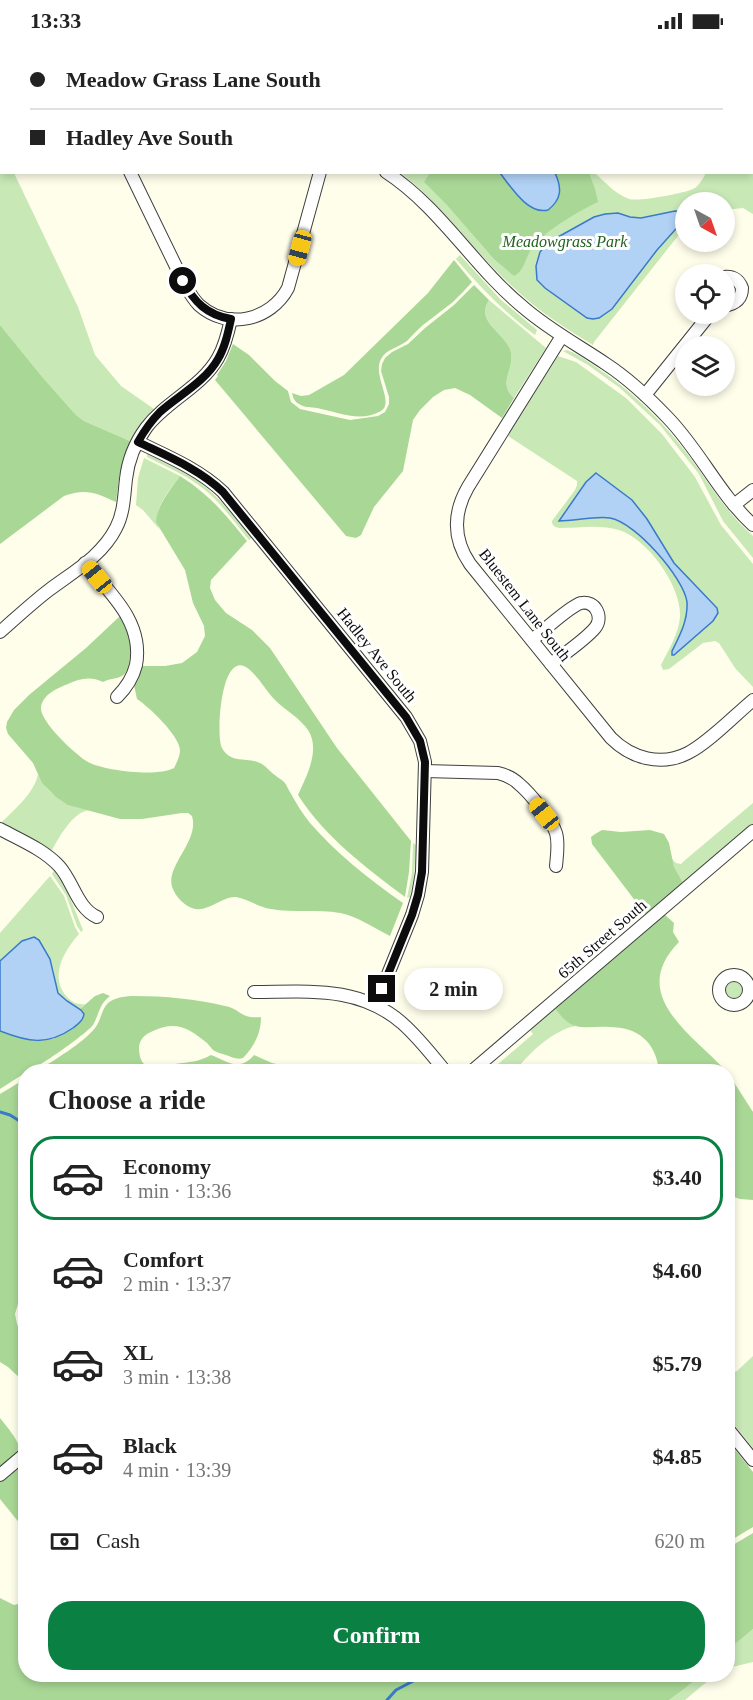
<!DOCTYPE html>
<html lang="en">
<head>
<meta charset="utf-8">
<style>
  :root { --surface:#fff; --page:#f6f6f6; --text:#222; --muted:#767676; --line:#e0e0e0; --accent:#0b8043 }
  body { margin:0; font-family:"Times New Roman",serif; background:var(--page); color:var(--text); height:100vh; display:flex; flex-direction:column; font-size:22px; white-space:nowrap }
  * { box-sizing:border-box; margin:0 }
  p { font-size:20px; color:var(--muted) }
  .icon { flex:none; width:33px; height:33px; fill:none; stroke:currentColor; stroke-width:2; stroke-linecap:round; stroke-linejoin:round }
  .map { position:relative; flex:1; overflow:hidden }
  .drawer { position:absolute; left:18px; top:1022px; width:717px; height:618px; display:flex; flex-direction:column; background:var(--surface); border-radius:24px; box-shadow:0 3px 9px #0003 }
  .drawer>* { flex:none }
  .banner { position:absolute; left:0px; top:0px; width:753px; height:132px; box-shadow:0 3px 9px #0003; display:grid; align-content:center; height:132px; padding:0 30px; background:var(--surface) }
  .needle { width:39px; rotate:140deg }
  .buttons { position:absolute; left:675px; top:150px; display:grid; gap:12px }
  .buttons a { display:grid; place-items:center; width:60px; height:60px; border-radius:50%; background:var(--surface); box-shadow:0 3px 9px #0003; font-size:30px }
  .end { position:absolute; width:27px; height:27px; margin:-14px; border:8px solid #0c0c0c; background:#fff; box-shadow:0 0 0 3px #fff }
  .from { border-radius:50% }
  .bubble { position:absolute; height:42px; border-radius:21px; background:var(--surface); box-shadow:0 3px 9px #0003; font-size:20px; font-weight:700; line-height:42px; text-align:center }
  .car { position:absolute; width:18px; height:36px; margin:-18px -9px; border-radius:8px; box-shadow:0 0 4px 2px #0007; background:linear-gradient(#f5c518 24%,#345 0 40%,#f5c518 0 76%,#345 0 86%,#f5c518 0) }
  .banner b { display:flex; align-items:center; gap:21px; height:57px; font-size:22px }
  .banner b+b { border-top:2px solid var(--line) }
  .banner i { width:15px; height:15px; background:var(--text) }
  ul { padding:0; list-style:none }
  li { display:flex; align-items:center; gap:18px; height:84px; margin:0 12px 9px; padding:0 18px; border:3px solid transparent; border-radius:24px }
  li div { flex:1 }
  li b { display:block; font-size:22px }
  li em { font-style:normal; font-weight:700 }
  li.on { border-color:var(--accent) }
  li>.icon { width:54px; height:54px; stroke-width:1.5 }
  h2 { padding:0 30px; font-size:27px; line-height:72px }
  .pay { display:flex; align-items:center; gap:15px; height:66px; padding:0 30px; font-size:22px }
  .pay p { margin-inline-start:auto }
  .button { display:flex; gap:12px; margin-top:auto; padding:12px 30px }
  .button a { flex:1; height:69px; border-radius:24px; background:var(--accent); color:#fff; font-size:24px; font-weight:700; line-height:69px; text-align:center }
  .status { display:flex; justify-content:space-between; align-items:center; height:42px; padding:0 30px; background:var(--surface); direction:ltr }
  .status svg { height:16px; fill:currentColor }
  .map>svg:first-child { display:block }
</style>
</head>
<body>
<div class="status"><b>13:33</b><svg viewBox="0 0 49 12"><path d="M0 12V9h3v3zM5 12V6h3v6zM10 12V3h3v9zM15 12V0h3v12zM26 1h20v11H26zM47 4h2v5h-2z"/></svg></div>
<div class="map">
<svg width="753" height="1658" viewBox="0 0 753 1658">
  <rect width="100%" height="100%" fill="#fffeeb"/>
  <g fill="#c8e8b6">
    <path d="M111 0H368L369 1 112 2Z"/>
    <path d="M753 44V172L743 166 725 168 724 160H686L685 185 594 300 593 303C565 286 538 269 514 246 474 210 444 164 401 131H595C605 140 615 152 629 157 638 160 687 151 695 146 700 142 703 136 706 131L752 130V47Z"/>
    <path d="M0 99 1 102 2 130 14 131 78 265 95 313 121 344 154 367 139 385 130 399 84 379 76 373 44 337 0 283Z"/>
    <path d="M460 213 500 257 537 288 535 293C505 271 480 245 456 217Z"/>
    <path d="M489 258 546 306 514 356C496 340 517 326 510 307 503 290 475 278 489 258Z"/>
    <path d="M567 308C581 313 594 324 606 332 635 353 660 377 682 405 706 435 723 468 753 494V516L723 479 699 432 660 383 620 346 588 323 563 309Z"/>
    <path d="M558 314 576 320 626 356 662 392 695 435 721 483 753 522V645L735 626 719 601 715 599 703 601 669 627 663 628 661 623C668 609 679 591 680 575 682 545 648 497 619 488 600 482 579 486 559 486 555 485 552 484 552 479L575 448 577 443V439L508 394Z"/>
    <path d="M147 412C164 420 182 428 197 438 219 454 235 476 252 496L249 498C235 481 222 462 205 448 188 434 167 425 147 415Z"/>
    <path d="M144 416 180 434C169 449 150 469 160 488L143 468 136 463 138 436Z"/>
    <path d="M38 732C47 753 68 764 89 768 72 771 60 794 52 808L2 780C15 767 35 750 38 732Z"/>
    <path d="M753 761V782L683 841 675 828 671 816 676 821 681 822 684 819Z"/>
    <path d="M413 801 416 803 414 834 410 855 407 856 412 831Z"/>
    <path d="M54 829 66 846 83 888 81 890 77 884 66 853 52 832Z"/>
    <path d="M50 834 64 854 75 885 79 892C64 909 48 935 68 956 73 961 78 963 85 962L80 967C50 952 60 945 51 920 48 912 43 905 39 898L28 896 17 903 0 919V891Z"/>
    <circle cx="734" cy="948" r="8"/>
    <path d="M555 966 566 978 576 984C555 987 527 1012 516 1029H490L533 992 530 988Z"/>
    <path d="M753 1314V1406L728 1375V1332L737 1329Z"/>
    <path d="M753 1587V1620L728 1626V1608Z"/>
    <path d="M702 1632H716L685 1658H669L683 1648Z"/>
  </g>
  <g fill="#a9d896">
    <path d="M430 131H500L507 141 548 168 557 159 558 137 555 131H589L595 147 598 160C580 168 547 188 534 203 526 212 525 229 514 234L494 217 447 163 424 140Z"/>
    <path d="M454 218 472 240C466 247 459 254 453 260 443 268 433 275 423 283 417 288 412 294 407 299 398 306 386 307 381 317 372 333 395 361 381 369 360 381 338 370 317 366 311 365 305 366 299 362 295 360 293 356 292 351L301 354 309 353 344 333 428 251Z"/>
    <path d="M474 243 489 258C475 279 503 290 510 307 517 326 496 340 514 356L502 376 470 353 455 346 444 348 433 355 420 368 413 378 403 429 374 465 361 493 356 496 346 494 215 338 218 334 217 333 226 319 233 302 249 313 275 339 288 349 291 360 300 367 350 378 378 374 385 370 389 362V355L381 329 382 322 385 316 392 310 408 302 425 286 454 263Z"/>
    <path d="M0 283 44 337 76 373 84 379 130 399 120 430 116 460C96 451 86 446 64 454L0 502Z"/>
    <path d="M180 434C209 452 226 473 247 499L211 538 210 546 215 558 226 571 252 588 270 606 337 706 411 799 409 830 405 855C365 825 325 795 298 753 306 735 321 708 308 688 300 676 285 668 275 658 266 649 255 629 244 624 220 614 216 696 222 706 231 723 249 714 262 722 267 725 271 731 276 734 278 736 281 737 283 739 286 741 288 747 290 750 296 761 302 771 310 781 336 811 370 838 403 861L390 894C374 886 357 874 340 871 317 867 293 871 271 867 258 865 248 857 236 855 221 854 207 872 192 866 184 863 176 855 173 847 163 825 200 800 192 774L188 771H182L142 777H120L68 763 56 755 42 741 33 721 8 692 6 686 7 680 14 668 29 653 86 606 120 574C122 578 125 583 127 587 131 597 133 628 122 634 116 637 111 636 103 640 91 634 80 636 68 642 58 646 43 652 41 665 39 679 76 713 88 720 105 729 158 735 174 726 177 720 180 714 180 708 179 693 149 665 137 657L134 643 142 624H165L182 621 197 610 205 594 204 584 193 561 185 528 156 480C157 463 170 448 180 434Z"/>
    <path d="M602 788 621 790 650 788 664 792 669 801 674 825 683 841 646 873 592 802 591 795 595 792Z"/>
    <path d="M664 872 674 881 673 890 679 900C627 953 692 992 726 1029H659C656 1000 638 985 609 985 598 984 586 987 576 984 567 982 560 973 555 966Z"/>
    <path d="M103 951 110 954C99 962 99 973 93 983 86 992 36 1028 26 1029L25 1031 0 1047V989L24 997H53L81 980 84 974 80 967 95 954Z"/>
    <path d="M135 954C165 954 196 957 225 964 241 967 240 977 261 975 261 992 254 1004 243 1016 237 1018 232 1015 226 1013 222 1012 216 1010 213 1008 211 1006 209 1003 207 1001 189 986 176 978 153 989 146 992 140 996 139 1005 139 1011 140 1018 144 1022 153 1030 165 1023 175 1022 189 1020 199 1020 211 1013 229 1020 239 1030 254 1013L272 1021 308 1029H37C54 1018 82 1002 95 986 101 979 101 968 108 961 115 955 126 954 135 954Z"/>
    <path d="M728 1031 753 1070V1158L740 1157 728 1153Z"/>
    <path d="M25 1037 26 1251 18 1262 15 1272 17 1282 25 1299V1341L8 1325 0 1320V1052Z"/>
    <path d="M0 1376C8 1386 16 1395 21 1408L0 1425Z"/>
    <path d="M728 1399 753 1430V1485L728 1500Z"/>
    <path d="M24 1419H25V1488L0 1457V1440Z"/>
    <path d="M753 1491V1587L728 1608V1506Z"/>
    <path d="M0 1556 14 1563 25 1560 26 1632H588L604 1634 616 1632H702L683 1648 669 1658H0Z"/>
  </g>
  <g fill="#b1d1f5" stroke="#397aca" stroke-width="1.5">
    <path d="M500 131H555C562 146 562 157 548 168 528 173 511 145 500 131Z"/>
    <path d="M675 169 685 170V174L684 178 657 208 612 267 599 276 593 277 587 276 545 246 537 238 536 224 540 210 545 204 558 195 594 175 605 172 618 171 630 175 641 176Z"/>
    <path d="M596 431 632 458 647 477 674 521 717 566 718 571 713 579 674 613H672V609C680 593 688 578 687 560 684 536 635 480 610 476 594 474 575 479 559 479L586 440Z"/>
    <path d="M34 895 39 898 50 917 58 951 67 959 81 968 84 972C83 979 78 982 73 986 47 1004 28 1000 0 989V919L22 899Z"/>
  </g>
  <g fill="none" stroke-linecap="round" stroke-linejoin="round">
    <g stroke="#397aca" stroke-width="3">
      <path d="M0 1070 10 1073 26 1083"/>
      <path d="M387 1658 396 1648 417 1637 419 1632"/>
    </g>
    <g stroke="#3f3f3f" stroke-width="14">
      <g id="minor">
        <path d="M100 0 101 2"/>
        <path d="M647 0V2"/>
        <path d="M130 130 183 239C188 248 192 256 199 263 228 289 271 278 288 246L320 130"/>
        <path d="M386 130C441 166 473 224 523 265 548 287 578 303 606 322 629 337 649 356 668 376 700 409 719 452 753 483"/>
        <path d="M724 235C733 234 739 238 742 246 742 257 735 262 724 264"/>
        <path d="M562 294 468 445C453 471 453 497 470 522L611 696C631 716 661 725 688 711 708 701 734 674 753 658"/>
        <path d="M645 353 710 272"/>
        <path d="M138 400C167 414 199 427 223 450L406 675 420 699 425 720 422 830 418 853 412 873 382 947 374 962"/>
        <path d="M734 463 753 448"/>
        <path d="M85 521C110 551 144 580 136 623 133 635 126 646 117 655"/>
        <path d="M0 590C16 576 32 561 49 548 73 530 102 514 116 486 124 471 124 454 126 437 128 419 135 401 146 386 166 359 201 346 218 316 225 304 228 291 231 277"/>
        <path d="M532 598C542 590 570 564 581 561 595 558 604 575 595 586 585 598 564 612 551 622"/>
        <path d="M425 729 498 731C506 733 513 736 519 742 529 750 552 778 556 791 559 801 557 813 556 824"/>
        <path d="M0 787C20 798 43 807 59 824 73 839 77 866 97 875"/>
        <circle cx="734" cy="948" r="15"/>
        <path d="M254 950C307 950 358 943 402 981 418 995 432 1013 445 1029"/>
        <path d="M472 1029 753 789"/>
        <path d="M728 1387 753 1418"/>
        <path d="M0 1433 26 1411"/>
      </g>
    </g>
    <use href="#minor" stroke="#fff" stroke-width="12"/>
  </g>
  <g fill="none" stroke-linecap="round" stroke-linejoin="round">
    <path stroke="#0c0c0c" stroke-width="8" d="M183 239C194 260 207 273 231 277 228 291 225 305 218 317 205 340 179 353 160 370 151 379 144 389 138 400 167 414 199 427 223 450L406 675 420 699 425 720 422 830 418 853 412 873 382 947"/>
  </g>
  <g text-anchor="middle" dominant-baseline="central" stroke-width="6" stroke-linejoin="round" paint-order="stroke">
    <g font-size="16" font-style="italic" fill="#21621e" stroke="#fff">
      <text x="565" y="199">Meadowgrass Park</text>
    </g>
    <g font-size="16" fill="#0c0c0c" stroke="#fff">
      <text transform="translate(525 563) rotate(52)">Bluestem Lane South</text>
      <text transform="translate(377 613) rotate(51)">Hadley Ave South</text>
      <text transform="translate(602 897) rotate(-41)">65th Street South</text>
    </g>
  </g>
</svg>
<div class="buttons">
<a><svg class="needle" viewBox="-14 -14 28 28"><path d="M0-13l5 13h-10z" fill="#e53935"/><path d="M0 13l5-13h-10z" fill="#767676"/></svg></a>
<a><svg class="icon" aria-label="locate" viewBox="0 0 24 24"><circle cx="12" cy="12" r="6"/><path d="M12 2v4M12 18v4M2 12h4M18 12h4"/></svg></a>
<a><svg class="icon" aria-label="layers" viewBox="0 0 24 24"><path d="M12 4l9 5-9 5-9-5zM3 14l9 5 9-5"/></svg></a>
</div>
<i class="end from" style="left:183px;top:239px"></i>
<i class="end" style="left:382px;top:947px"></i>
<div class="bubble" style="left:404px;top:926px;width:99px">2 min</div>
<i class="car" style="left:300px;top:206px;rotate:195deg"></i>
<i class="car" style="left:97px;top:535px;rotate:321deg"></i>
<i class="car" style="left:544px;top:772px;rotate:321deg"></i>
<div class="banner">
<b><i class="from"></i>Meadow Grass Lane South</b>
<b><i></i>Hadley Ave South</b>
</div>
<section class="drawer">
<h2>Choose a ride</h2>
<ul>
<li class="on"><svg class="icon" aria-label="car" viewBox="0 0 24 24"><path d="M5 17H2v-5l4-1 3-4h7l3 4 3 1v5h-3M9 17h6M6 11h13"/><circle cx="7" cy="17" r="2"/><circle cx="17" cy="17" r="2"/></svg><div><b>Economy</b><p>1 min · 13:36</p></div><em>$3.40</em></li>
<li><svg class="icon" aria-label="car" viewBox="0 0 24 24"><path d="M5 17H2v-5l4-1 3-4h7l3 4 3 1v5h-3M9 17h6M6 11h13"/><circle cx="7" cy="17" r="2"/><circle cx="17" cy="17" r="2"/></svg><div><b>Comfort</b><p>2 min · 13:37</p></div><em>$4.60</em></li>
<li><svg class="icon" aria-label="car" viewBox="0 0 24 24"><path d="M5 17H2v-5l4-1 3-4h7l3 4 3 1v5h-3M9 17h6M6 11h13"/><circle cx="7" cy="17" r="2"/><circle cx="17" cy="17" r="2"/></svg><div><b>XL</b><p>3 min · 13:38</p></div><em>$5.79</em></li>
<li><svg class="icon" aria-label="car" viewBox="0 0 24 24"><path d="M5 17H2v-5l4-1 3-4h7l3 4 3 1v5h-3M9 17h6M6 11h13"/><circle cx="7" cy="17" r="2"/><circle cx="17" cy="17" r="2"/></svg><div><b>Black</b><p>4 min · 13:39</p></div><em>$4.85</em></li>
</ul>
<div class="pay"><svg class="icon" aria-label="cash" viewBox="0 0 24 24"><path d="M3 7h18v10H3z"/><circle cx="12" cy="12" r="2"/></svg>Cash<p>620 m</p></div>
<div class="button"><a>Confirm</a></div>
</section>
</div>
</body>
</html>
